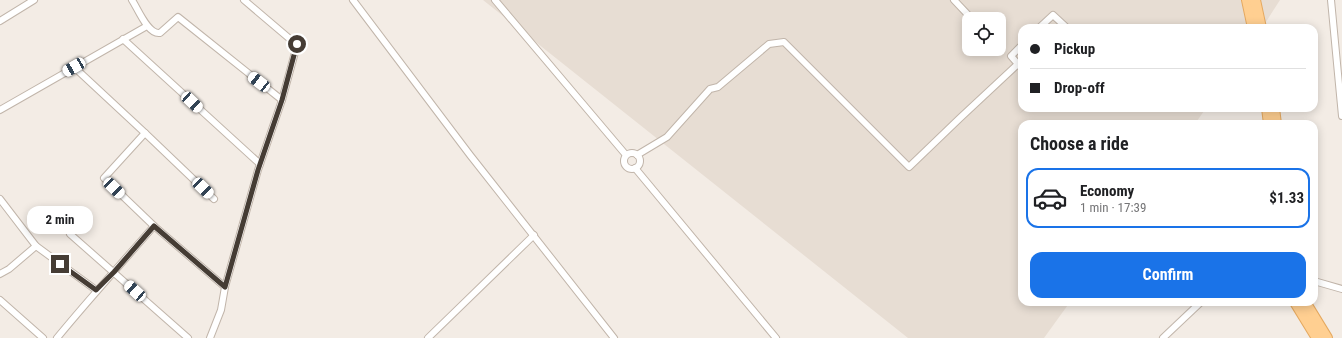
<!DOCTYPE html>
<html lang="en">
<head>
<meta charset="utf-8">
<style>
  :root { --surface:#fff; --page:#f6f6f6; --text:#202124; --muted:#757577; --line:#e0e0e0; --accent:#1a73e8 }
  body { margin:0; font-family:"Roboto Condensed",sans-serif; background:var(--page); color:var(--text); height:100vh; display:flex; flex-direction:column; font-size:15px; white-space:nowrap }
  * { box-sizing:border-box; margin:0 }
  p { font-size:13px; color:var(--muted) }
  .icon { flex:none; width:22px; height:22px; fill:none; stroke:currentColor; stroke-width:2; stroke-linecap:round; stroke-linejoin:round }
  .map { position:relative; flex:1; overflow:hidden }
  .panel { position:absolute; left:1018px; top:120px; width:300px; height:186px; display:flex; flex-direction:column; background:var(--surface); border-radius:12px; box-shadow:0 2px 10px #0003 }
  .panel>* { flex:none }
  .hud { position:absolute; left:1018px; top:24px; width:300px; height:88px; border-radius:12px; box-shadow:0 2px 10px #0003; display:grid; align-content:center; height:88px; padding:0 12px; background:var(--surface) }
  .tools { position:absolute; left:962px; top:12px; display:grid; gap:8px }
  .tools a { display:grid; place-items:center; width:44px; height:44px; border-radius:8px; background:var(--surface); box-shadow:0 2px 10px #0003; font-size:20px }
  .end { position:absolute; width:18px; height:18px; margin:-9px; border:5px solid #453c34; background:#fff; box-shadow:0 0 0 2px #fff }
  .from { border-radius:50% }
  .bubble { position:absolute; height:28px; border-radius:12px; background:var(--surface); box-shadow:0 2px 10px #0003; font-size:13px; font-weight:700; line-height:28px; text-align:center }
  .car { position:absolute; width:12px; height:24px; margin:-12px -6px; border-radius:5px; box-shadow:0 0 3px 1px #0007; background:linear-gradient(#fff 24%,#345 0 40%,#fff 0 76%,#345 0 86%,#fff 0) }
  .hud b { display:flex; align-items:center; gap:14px; height:38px; font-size:15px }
  .hud b+b { border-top:1px solid var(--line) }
  .hud i { width:10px; height:10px; background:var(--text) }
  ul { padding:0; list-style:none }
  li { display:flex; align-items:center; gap:12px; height:60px; margin:0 8px 6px; padding:0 4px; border:2px solid transparent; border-radius:12px }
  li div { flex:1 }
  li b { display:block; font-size:15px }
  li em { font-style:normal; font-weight:700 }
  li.active { border-color:var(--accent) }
  li>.icon { width:36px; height:36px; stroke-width:1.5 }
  h2 { padding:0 12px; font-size:18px; line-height:48px }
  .action { display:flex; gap:8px; margin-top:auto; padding:8px 12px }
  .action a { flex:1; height:46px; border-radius:12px; background:var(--accent); color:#fff; font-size:16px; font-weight:700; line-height:46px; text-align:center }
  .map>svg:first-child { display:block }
</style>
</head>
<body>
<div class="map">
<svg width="1342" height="338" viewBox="0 0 1342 338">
  <rect width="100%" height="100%" fill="#f3ece5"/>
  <path fill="#e7ddd3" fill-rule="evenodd" d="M483 0H1280L1262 28H1022V108H1206L1195 124H1022V302H1070L1044 338H908ZM969 19H999V49H969Z"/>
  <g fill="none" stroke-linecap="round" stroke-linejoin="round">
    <g stroke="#c1b5aa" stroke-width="8">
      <g id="minor">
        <path d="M132 0C138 9 148 35 160 33L178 17 282 100"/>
        <path d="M353 0 470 155 614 338"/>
        <path d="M495 0 626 155"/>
        <path d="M954 0 972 19"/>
        <path d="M1331 0 1342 116"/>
        <path d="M0 21 34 0"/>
        <path d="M1039 28 1053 15 1067 28"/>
        <path d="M123 39 260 164"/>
        <path d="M74 67 145 133"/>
        <path d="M0 110 147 26"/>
        <circle cx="632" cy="161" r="8"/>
        <path d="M637 155 667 137 710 89 718 87 769 44 784 42 909 167 960 118 1018 64 1011 56 1022 45"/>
        <path d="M635 168 776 338"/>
        <path d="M0 199 36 246 96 290"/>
        <path d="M154 226 104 178 145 133 214 199"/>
        <path d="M70 234 188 338"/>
        <path d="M0 274 9 269 36 246"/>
        <path d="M1314 281 1342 289"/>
        <path d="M225 287 258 170 282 100 297 45 244 0"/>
        <path d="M0 300 43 338"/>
        <path d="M57 338C88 300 122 263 154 226L225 287 221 310 210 338"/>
        <path d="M428 338 534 235"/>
        <path d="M1163 338 1201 302"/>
      </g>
    </g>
    <g stroke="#e5a960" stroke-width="12">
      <g id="primary">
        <path d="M1247 0 1253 28"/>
        <path d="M1255 0 1261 28"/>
        <path d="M1267 108 1269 124"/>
        <path d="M1274 108 1276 124"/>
        <path d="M1295 302 1317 338"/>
        <path d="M1305 302 1327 338"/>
      </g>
    </g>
    <use href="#minor" stroke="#fff" stroke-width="6"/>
    <use href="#primary" stroke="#ffcf91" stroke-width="10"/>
  </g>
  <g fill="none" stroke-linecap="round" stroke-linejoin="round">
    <path stroke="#453c34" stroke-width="5" d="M60 264 96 290 114 272 154 226 225 287 258 170 282 100 297 44"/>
  </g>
</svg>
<div class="tools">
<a><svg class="icon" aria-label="locate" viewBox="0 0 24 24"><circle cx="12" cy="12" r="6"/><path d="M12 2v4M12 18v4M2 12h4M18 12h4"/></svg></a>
</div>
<i class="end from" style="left:297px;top:44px"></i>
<i class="end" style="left:60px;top:264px"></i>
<div class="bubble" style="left:27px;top:206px;width:66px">2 min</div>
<i class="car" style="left:74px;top:67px;rotate:240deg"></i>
<i class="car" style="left:259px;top:82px;rotate:308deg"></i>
<i class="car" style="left:192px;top:102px;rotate:133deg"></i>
<i class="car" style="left:114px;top:188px;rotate:134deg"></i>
<i class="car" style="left:203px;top:188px;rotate:134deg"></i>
<i class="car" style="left:135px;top:291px;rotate:312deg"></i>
<div class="hud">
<b><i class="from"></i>Pickup</b>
<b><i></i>Drop-off</b>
</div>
<section class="panel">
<h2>Choose a ride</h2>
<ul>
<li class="active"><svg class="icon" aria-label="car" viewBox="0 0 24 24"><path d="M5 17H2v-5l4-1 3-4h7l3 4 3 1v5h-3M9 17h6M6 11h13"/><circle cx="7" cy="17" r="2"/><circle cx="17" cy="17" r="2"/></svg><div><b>Economy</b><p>1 min · 17:39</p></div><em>$1.33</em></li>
</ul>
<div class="action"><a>Confirm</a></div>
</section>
</div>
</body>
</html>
